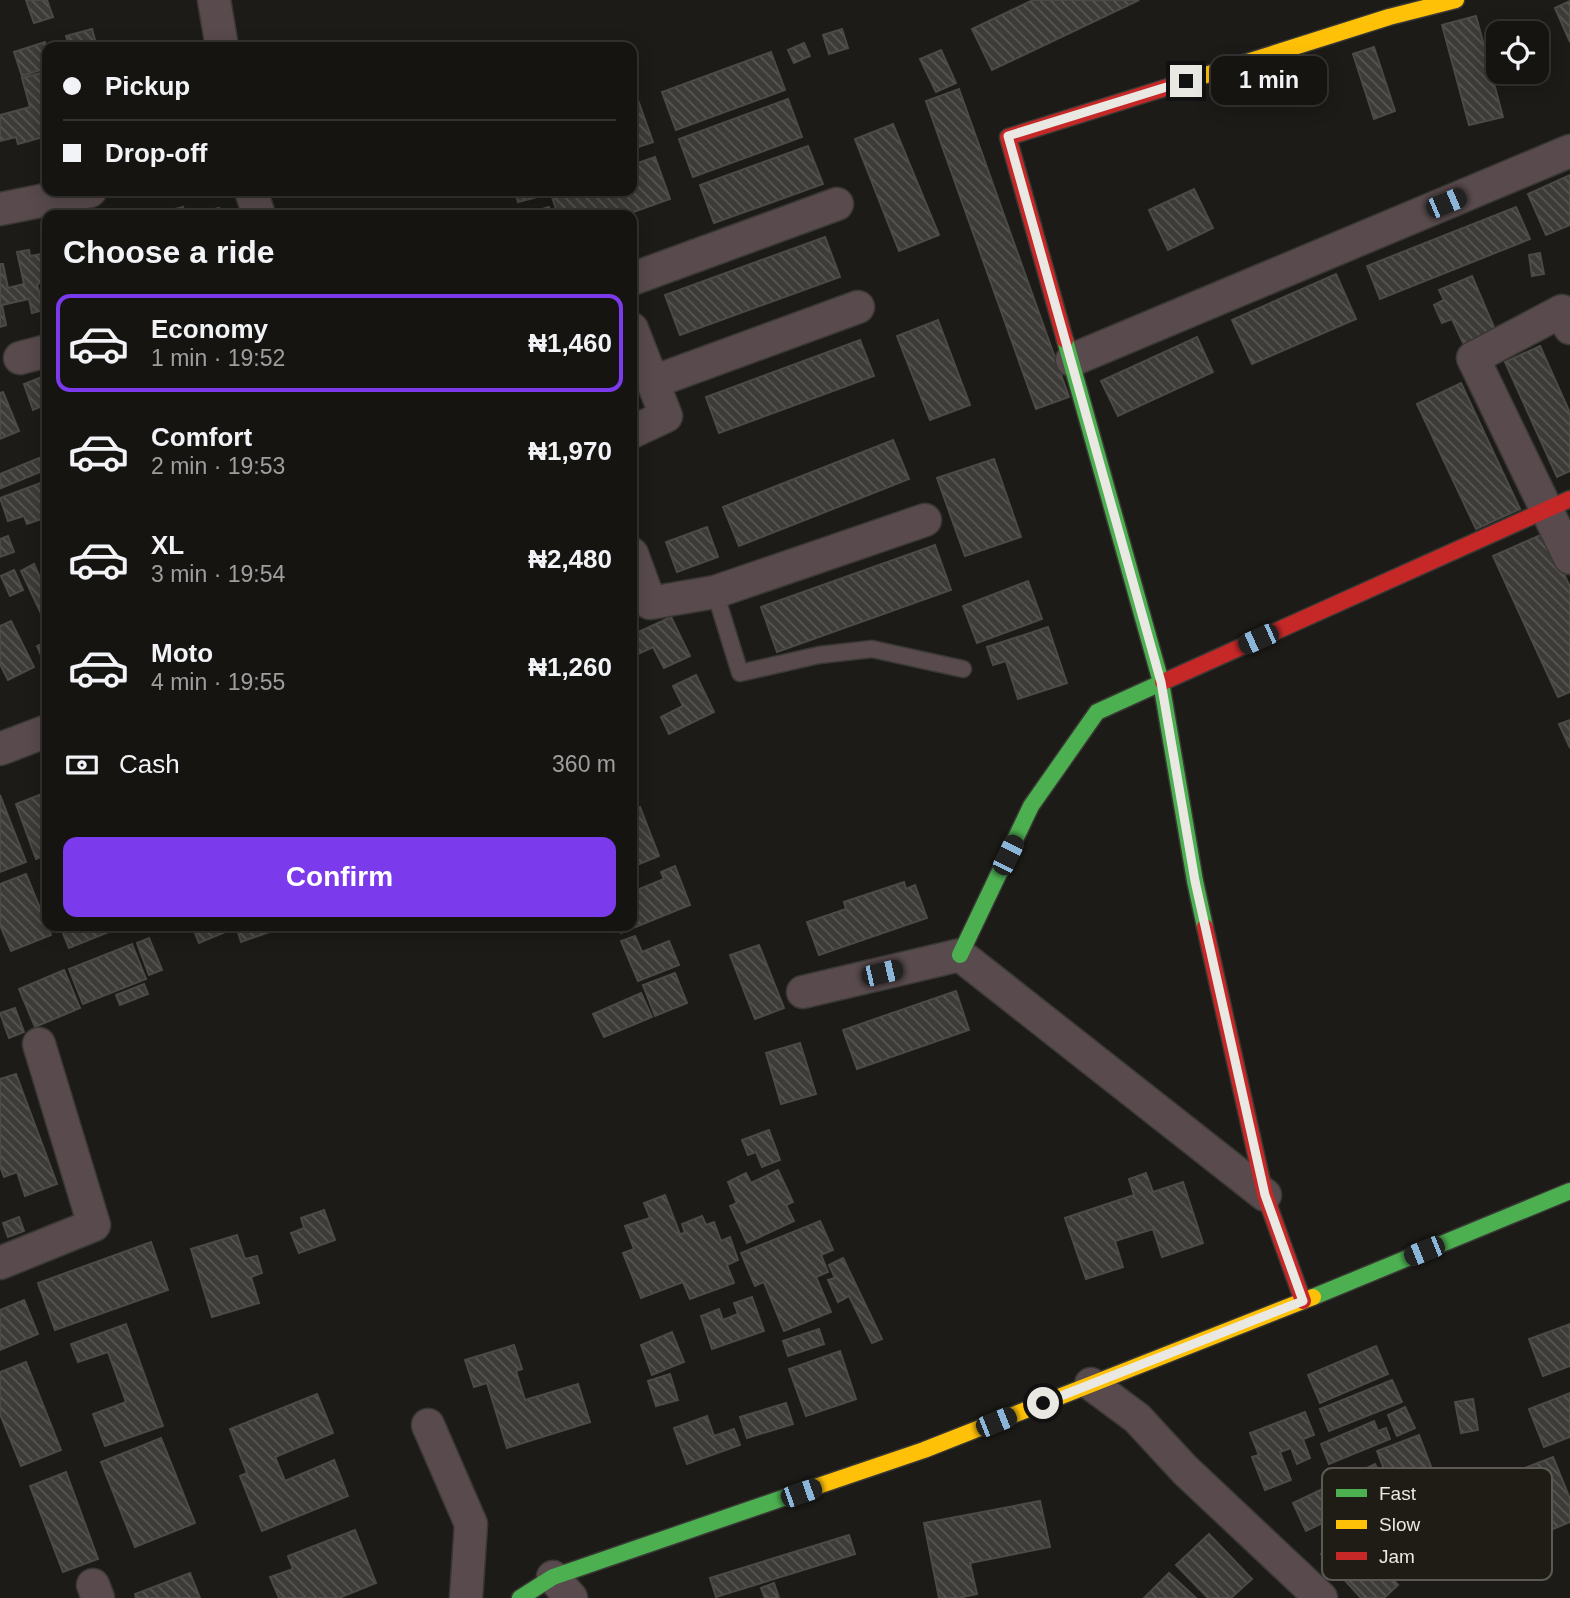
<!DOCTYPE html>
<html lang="en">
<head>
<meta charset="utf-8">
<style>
  :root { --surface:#161411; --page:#23211f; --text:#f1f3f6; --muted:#9e9e9f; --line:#353331; --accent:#7c3aed }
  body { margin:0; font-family:Arial,sans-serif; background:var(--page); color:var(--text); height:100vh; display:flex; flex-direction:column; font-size:26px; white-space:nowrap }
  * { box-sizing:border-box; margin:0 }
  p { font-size:23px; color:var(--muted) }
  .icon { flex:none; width:38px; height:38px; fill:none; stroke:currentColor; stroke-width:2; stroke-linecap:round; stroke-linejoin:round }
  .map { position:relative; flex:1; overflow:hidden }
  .sheet { position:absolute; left:42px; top:210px; width:595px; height:721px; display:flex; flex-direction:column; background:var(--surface); border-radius:14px; box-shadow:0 4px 18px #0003,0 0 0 2px var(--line) }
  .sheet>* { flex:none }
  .top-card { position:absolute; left:42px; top:42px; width:595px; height:154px; border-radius:14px; box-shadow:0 4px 18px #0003,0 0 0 2px var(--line); display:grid; align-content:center; height:154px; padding:0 21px; background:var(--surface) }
  .fabs { position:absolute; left:1486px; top:21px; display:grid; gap:14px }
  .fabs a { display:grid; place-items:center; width:63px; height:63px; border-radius:14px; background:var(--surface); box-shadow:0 4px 18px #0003,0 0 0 2px var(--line); font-size:35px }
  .end { position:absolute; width:32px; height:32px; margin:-16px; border:9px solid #eae8e3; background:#111; box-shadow:0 0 0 4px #111 }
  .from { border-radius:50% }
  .bubble { position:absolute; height:49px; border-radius:14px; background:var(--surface); box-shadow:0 4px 18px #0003,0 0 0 2px var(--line); font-size:23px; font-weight:700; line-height:49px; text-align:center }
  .car { position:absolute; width:21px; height:42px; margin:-21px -10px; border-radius:9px; box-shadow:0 0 5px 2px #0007; background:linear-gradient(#222 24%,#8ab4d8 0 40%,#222 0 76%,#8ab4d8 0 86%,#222 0) }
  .top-card b { display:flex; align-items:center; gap:24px; height:66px; font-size:26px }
  .top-card b+b { border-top:2px solid var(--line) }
  .top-card i { width:18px; height:18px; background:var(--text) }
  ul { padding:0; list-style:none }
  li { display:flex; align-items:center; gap:21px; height:98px; margin:0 14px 10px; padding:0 7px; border:4px solid transparent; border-radius:14px }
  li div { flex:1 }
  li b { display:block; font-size:26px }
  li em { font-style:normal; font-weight:700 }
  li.active { border-color:var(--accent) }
  li>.icon { width:63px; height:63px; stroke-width:1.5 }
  h2 { padding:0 21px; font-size:32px; line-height:84px }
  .pay { display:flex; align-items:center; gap:18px; height:77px; padding:0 21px; font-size:26px }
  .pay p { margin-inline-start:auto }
  .action { display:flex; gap:14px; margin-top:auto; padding:14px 21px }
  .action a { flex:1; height:80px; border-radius:14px; background:var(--accent); color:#fff; font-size:28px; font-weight:700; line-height:80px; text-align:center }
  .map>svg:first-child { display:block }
</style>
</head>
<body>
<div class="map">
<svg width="1570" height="1598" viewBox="0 0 1570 1598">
  <defs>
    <pattern id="building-back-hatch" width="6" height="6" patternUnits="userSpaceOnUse" patternTransform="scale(1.75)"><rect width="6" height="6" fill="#3c3b38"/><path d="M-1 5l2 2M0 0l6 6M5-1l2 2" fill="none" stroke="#585755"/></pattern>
  </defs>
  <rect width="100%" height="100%" fill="#1d1b17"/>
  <g fill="url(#building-back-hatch)" stroke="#4c4a46" stroke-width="2">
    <path d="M26 0H47L53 17 34 23Z"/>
    <path d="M1033 0H1139L992 70 972 29Z"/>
    <path d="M1570 1V42L1555 8Z"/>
    <path d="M1476 16 1503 117 1469 125 1442 25Z"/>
    <path d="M92 29 97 47H69L66 36Z"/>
    <path d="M842 29 848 48 829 54 823 35Z"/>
    <path d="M45 42 47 49V68L22 76 14 52Z"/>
    <path d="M804 43 810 56 794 63 788 50Z"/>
    <path d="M1374 47 1395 111 1374 119 1353 54Z"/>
    <path d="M941 50 956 83 936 92 920 59Z"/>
    <path d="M771 52 785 90 676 130 662 92Z"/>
    <path d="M45 72 47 82V136L18 144 16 137 0 141V115L30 107 22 78Z"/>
    <path d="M959 89 1069 397 1036 409 926 101Z"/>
    <path d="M788 99 802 137 693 177 679 139Z"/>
    <path d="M638 100 653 142 632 149V102Z"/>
    <path d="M893 124 939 235 899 251 855 139Z"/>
    <path d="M808 146 823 184 714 223 700 185Z"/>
    <path d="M655 157 670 199 625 215H558L551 194 560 191H632V165Z"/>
    <path d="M1570 175V225L1546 235 1528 194Z"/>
    <path d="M1194 189 1213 228 1168 250 1149 210Z"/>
    <path d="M515 191H544L545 195 518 202Z"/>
    <path d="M183 207 185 215H165L164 212Z"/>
    <path d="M549 207 552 215H522Z"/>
    <path d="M1516 207 1530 239 1380 299 1367 266Z"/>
    <path d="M219 208 222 215H190Z"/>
    <path d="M825 237 840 277 680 335 665 295Z"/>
    <path d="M29 250 30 256 47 253V281L37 284 44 310 32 313 29 299 2 305 6 325 0 327V264H3L8 288 24 284 17 252Z"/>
    <path d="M1540 253 1544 274 1532 276 1529 255Z"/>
    <path d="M1336 274 1356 319 1252 364 1232 320Z"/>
    <path d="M1472 276 1496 332 1464 345 1452 319 1442 323 1434 305 1444 300 1439 290Z"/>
    <path d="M938 320 970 405 930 420 897 336Z"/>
    <path d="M1197 337 1213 372 1118 416 1101 381Z"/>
    <path d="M860 340 874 376 719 433 706 397Z"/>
    <path d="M1540 346 1570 413V471L1557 477 1505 362Z"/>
    <path d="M47 375V404L33 410 24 384Z"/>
    <path d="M1461 383 1520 509 1476 529 1417 404Z"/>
    <path d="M3 392 19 431 0 439V393Z"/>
    <path d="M893 440 909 479 739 546 723 507Z"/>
    <path d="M39 458 45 470 1 488 0 474Z"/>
    <path d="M994 459 1021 537 965 556 937 478Z"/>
    <path d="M47 473V517L27 524 24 516 8 521 0 498 46 481 43 474Z"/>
    <path d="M707 527 718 557 677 572 666 542Z"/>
    <path d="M1545 533 1570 587V692L1558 697 1493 556Z"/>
    <path d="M8 536 14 552 0 557V539Z"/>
    <path d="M935 545 951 590 777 652 761 607Z"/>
    <path d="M34 564 47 593 46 624 21 571Z"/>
    <path d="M14 570 23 590 10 596 1 576Z"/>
    <path d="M1028 581 1042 619 977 643 963 606Z"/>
    <path d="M671 617 690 656 664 668 653 647 632 657V635Z"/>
    <path d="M11 621 34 667 8 680 0 664V626Z"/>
    <path d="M1048 627 1067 683 1018 699 1006 661 993 665 987 647Z"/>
    <path d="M47 642V669L37 646Z"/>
    <path d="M696 675 714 712 669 734 661 717 683 706 673 686Z"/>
    <path d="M1570 720V748L1559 724Z"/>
    <path d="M47 792V855L36 859 16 804Z"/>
    <path d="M0 795 26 862 0 872Z"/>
    <path d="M640 807 659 856 632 867V810Z"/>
    <path d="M675 866 690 905 621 933 619 926H632V892L664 879 661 872Z"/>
    <path d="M26 874 51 935 11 951 0 925V884Z"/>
    <path d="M904 882 906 889 915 885 927 918 819 955 807 922 846 909 844 902Z"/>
    <path d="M60 926H114L116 929 69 948Z"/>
    <path d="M192 926H228L230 930 199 943Z"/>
    <path d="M236 926H286L241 942Z"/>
    <path d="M635 936 642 952 669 941 679 965 638 981 621 941Z"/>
    <path d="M149 938 162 970 149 975 137 943Z"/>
    <path d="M132 944 146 979 83 1004 69 969Z"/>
    <path d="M759 945 784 1008 755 1019 730 955Z"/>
    <path d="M64 970 80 1008 35 1027 19 989Z"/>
    <path d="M675 973 687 1003 655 1016 643 985Z"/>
    <path d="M144 984 148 994 120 1005 116 995Z"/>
    <path d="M956 991 969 1030 857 1069 843 1030Z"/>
    <path d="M641 993 652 1017 604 1037 593 1014Z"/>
    <path d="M15 1008 24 1032 9 1038 0 1013Z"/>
    <path d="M800 1043 816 1094 781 1104 766 1053Z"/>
    <path d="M16 1074 57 1184 25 1196 17 1172 4 1177 0 1166V1079Z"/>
    <path d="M769 1130 780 1160 762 1167 756 1152 748 1155 742 1140Z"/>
    <path d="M778 1170 793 1202 786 1205 794 1221 747 1243 730 1206 737 1203 728 1182 746 1173 751 1183Z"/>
    <path d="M1146 1173 1153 1192 1183 1182 1203 1243 1162 1257 1153 1229 1115 1241 1123 1267 1086 1279 1065 1218 1134 1195 1129 1179Z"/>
    <path d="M665 1195 680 1234 685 1233 682 1224 702 1216 706 1225 714 1222 721 1241 730 1237 738 1260 727 1265 734 1283 690 1299 683 1282 641 1298 623 1253 634 1249 625 1226 650 1218 644 1203Z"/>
    <path d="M324 1210 335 1240 299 1253 291 1233 304 1228 301 1218Z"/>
    <path d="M19 1217 24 1231 8 1237 3 1223Z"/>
    <path d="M820 1221 833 1250 821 1255 828 1272 816 1277 831 1312 784 1331 764 1282 755 1286 741 1253Z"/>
    <path d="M237 1235 245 1259 257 1256 262 1273 251 1277 259 1303 212 1317 191 1249Z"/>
    <path d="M151 1242 168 1290 55 1330 38 1283Z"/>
    <path d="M843 1258 882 1339 872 1343 849 1296 838 1302 828 1280 835 1278 829 1265Z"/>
    <path d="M752 1297 764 1331 712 1349 701 1316 719 1309 723 1320 738 1314 734 1303Z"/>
    <path d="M24 1300 38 1334 0 1350V1310Z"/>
    <path d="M126 1324 163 1426 105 1446 93 1414 126 1402 108 1352 78 1362 71 1344Z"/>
    <path d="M1570 1324V1366L1543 1376 1529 1339Z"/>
    <path d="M819 1329 824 1344 788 1356 783 1341Z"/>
    <path d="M672 1332 684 1362 652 1375 641 1345Z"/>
    <path d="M514 1345 522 1369 516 1371 525 1400 578 1384 590 1422 507 1448 487 1383 474 1387 465 1360Z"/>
    <path d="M1376 1346 1388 1374 1320 1403 1308 1375Z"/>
    <path d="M840 1351 856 1399 806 1416 789 1369Z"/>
    <path d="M26 1362 61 1450 21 1466 0 1414V1372Z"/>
    <path d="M670 1374 678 1400 656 1406 648 1381Z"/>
    <path d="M1392 1380 1402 1402 1329 1431 1320 1409Z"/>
    <path d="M1570 1393V1437L1544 1447 1529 1409Z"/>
    <path d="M317 1394 333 1433 275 1457 285 1481 334 1460 348 1496 262 1531 240 1476 247 1473 230 1429Z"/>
    <path d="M1473 1399 1478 1430 1461 1433 1455 1402Z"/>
    <path d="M786 1403 793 1424 747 1438 740 1417Z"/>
    <path d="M1405 1407 1415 1428 1397 1436 1388 1415Z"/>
    <path d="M1305 1412 1314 1435 1303 1439 1310 1458 1297 1464 1291 1448 1280 1452 1291 1480 1265 1490 1252 1457 1259 1455 1250 1433Z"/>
    <path d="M707 1416 714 1436 734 1429 740 1445 687 1464 674 1428Z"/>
    <path d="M1374 1421 1378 1431 1386 1428 1390 1439 1329 1464 1321 1444Z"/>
    <path d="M1419 1435 1450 1517 1409 1532 1377 1451Z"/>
    <path d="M161 1438 195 1523 135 1547 101 1462Z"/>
    <path d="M1553 1457 1570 1499V1522L1541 1534 1515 1472Z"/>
    <path d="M1375 1464 1388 1491 1306 1531 1293 1503Z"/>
    <path d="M66 1472 98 1559 63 1572 30 1486Z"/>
    <path d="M1040 1501 1050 1547 970 1563 977 1594 958 1598H939L924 1523Z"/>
    <path d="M355 1530 376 1583 339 1598H279L270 1577 293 1569 288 1556Z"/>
    <path d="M1349 1530 1398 1585 1384 1598H1361L1321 1554Z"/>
    <path d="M1209 1534 1252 1579 1231 1598H1208L1176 1565Z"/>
    <path d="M849 1535 855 1554 716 1597 710 1578Z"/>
    <path d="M190 1573 200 1598H136L135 1594Z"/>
    <path d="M1169 1573 1196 1598H1144Z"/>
    <path d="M774 1583 779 1598H765L761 1588Z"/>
  </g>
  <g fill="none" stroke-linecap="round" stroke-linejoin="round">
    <g stroke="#393834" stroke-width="19">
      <path id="lane" d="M715 592 740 673 819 655 872 649 963 669"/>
    </g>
    <g stroke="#393834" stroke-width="35">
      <g id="street">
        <path d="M214 0 222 47"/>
        <path d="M251 191 259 215"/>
        <path d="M0 209 90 191"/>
        <path d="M632 279 837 204"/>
        <path d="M1570 328 1562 311 1473 358 1570 558"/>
        <path d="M632 329 666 416 632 432"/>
        <path d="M20 358 47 351"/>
        <path d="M1072 360 1570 151"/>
        <path d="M653 382 858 307"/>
        <path d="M632 554 650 603 715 592 925 520"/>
        <path d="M0 749 47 731"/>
        <path d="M803 992 960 955 1265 1195"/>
        <path d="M0 1263 94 1225 39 1044"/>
        <path d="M1091 1384 1137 1418 1185 1470 1321 1598"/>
        <path d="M428 1425 471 1524 466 1598"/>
        <path d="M553 1577 571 1598"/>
        <path d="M93 1585 98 1598"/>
      </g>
    </g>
    <g stroke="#393834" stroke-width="19">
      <g id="fast">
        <path d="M1065 340 1161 682 1195 881 1205 927"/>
        <path d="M960 955 1031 806 1097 712 1163 682"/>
        <path d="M1313 1297 1570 1191"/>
        <path d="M520 1598 553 1577 818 1486"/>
      </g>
    </g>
    <g stroke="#393834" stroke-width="19">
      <g id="slow">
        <path d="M1171 86 1389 17 1456 0"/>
        <path d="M818 1486 924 1450 1313 1297"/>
      </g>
    </g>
    <g stroke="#393834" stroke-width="19">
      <g id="jam">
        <path d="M1065 340 1008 137 1171 86"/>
        <path d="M1163 682 1570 499"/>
        <path d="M1205 927 1265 1195 1303 1301"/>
      </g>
    </g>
    <use href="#lane" stroke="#584a4d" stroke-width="16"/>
    <use href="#street" stroke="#584a4d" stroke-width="32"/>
    <use href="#fast" stroke="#4caf50" stroke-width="16"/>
    <use href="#slow" stroke="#ffc107" stroke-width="16"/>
    <use href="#jam" stroke="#c62828" stroke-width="16"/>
  </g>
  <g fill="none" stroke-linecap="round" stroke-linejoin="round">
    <path stroke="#eae8e3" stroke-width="9" d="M1043 1403 1303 1301 1265 1195 1195 881 1161 682 1008 136 1186 81"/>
  </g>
  <rect x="1322" y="1468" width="230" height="112" rx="10" fill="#1f1c15" stroke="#5c5953" stroke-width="2"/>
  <rect x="1336" y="1489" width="31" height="8" fill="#4caf50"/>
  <rect x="1336" y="1520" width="31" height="9" fill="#ffc107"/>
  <rect x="1336" y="1552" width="31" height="8" fill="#c62828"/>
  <g font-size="19" fill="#eae8e3">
    <text x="1379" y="1500">Fast</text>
    <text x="1379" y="1531">Slow</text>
    <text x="1379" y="1563">Jam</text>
  </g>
</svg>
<div class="fabs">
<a><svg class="icon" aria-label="locate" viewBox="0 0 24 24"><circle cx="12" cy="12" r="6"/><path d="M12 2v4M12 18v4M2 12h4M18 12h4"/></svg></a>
</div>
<i class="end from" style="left:1043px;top:1403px"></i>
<i class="end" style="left:1186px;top:81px"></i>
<div class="bubble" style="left:1211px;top:56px;width:116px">1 min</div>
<i class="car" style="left:1446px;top:203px;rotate:67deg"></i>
<i class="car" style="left:1258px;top:639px;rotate:246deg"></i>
<i class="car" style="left:1008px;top:855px;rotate:26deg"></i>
<i class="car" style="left:882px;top:973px;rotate:77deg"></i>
<i class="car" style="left:1424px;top:1251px;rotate:248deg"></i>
<i class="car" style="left:996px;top:1422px;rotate:68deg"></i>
<i class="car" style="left:801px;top:1493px;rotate:71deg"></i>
<div class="top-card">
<b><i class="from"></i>Pickup</b>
<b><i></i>Drop-off</b>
</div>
<section class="sheet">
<h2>Choose a ride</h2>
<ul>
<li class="active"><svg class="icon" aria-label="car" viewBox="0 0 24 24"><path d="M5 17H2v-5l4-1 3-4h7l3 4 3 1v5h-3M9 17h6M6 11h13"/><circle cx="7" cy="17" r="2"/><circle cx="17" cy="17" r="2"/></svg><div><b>Economy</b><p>1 min · 19:52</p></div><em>₦1,460</em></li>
<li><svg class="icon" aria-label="car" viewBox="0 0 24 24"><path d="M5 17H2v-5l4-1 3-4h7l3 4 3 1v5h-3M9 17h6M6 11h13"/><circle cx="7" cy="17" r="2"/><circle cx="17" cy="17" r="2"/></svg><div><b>Comfort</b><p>2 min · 19:53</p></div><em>₦1,970</em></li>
<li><svg class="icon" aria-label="car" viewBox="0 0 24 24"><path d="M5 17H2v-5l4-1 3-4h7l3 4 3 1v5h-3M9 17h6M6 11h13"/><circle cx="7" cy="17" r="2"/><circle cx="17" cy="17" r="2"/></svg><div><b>XL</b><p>3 min · 19:54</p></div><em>₦2,480</em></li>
<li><svg class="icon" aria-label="car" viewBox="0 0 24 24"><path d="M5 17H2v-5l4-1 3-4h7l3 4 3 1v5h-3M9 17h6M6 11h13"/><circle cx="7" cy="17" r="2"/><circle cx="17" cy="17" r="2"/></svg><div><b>Moto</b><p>4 min · 19:55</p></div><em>₦1,260</em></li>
</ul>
<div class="pay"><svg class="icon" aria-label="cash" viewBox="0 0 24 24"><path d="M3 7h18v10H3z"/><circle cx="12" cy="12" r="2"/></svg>Cash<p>360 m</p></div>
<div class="action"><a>Confirm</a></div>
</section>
</div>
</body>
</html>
